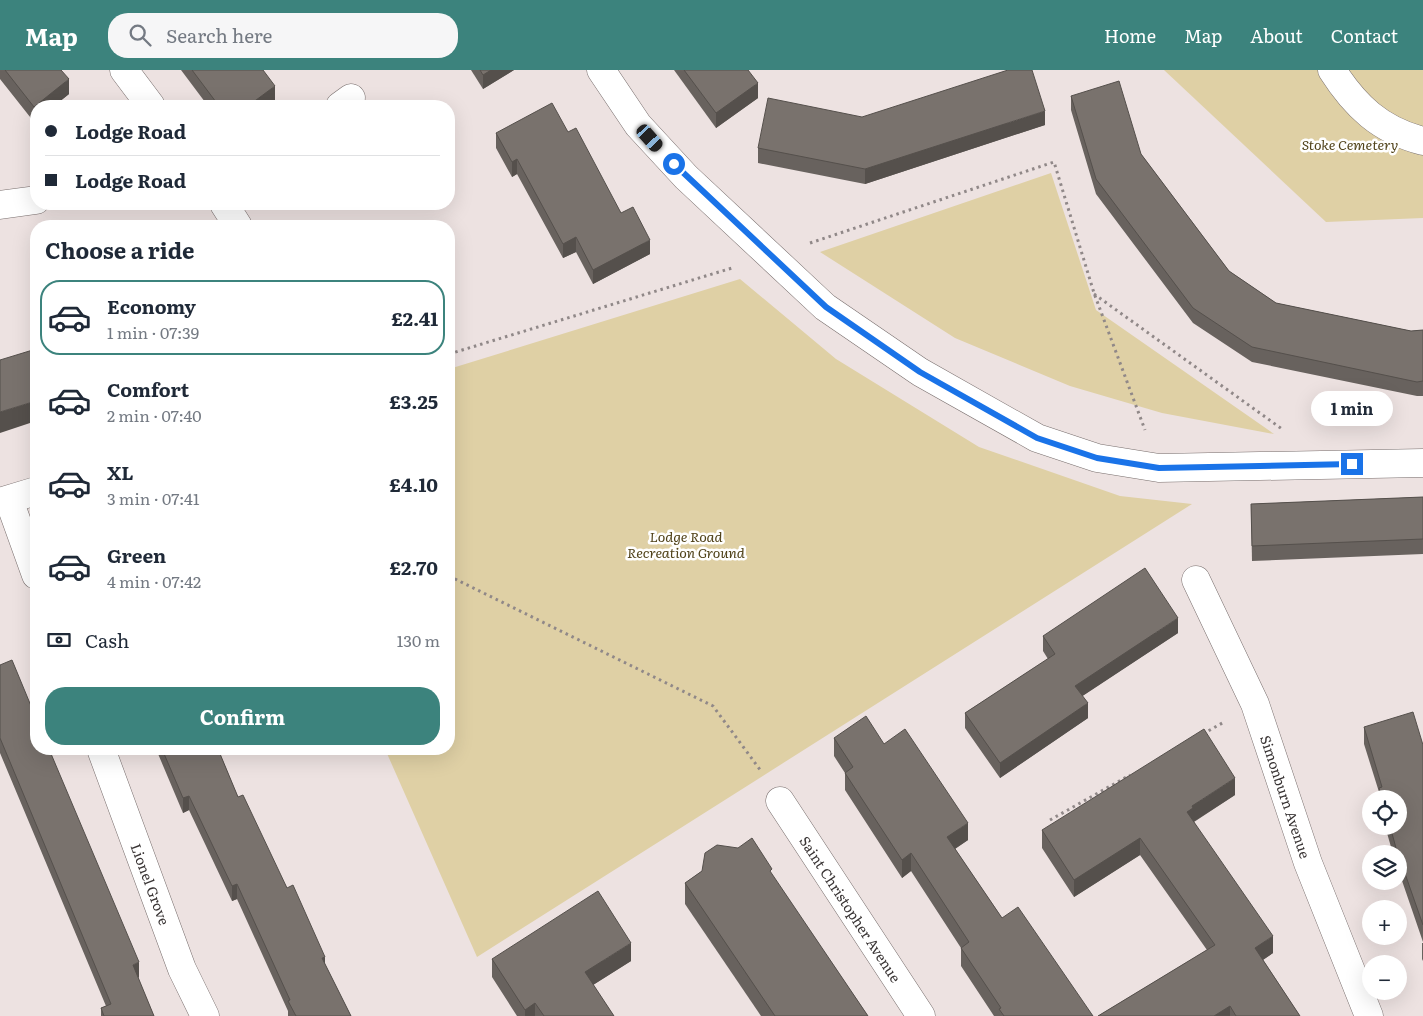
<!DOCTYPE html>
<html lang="en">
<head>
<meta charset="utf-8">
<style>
  :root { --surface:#fff; --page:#f6f6f7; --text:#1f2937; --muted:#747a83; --line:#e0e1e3; --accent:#3c837d }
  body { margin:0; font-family:Literata,serif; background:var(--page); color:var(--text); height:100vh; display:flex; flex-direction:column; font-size:19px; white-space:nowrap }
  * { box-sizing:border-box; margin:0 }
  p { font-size:16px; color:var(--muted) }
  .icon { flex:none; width:28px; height:28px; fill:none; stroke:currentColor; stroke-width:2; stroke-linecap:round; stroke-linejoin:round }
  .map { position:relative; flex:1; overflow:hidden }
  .drawer { position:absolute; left:30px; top:150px; width:425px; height:535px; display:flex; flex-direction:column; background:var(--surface); border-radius:20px; box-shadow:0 5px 20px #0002 }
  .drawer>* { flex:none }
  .hud { position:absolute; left:30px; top:30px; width:425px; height:110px; border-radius:20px; box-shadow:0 5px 20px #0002; display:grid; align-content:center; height:110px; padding:0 15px; background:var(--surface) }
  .buttons { position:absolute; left:1362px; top:720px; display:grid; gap:10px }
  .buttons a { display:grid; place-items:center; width:45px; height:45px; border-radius:50%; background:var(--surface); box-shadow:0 5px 20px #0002; font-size:25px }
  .end { position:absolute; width:22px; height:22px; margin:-11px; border:6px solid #1a73e8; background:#fff; box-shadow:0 0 0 2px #fff }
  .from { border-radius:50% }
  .bubble { position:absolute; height:35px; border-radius:18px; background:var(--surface); box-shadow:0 5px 20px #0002; font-size:16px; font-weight:700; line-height:35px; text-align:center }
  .car { position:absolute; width:15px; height:30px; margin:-15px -8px; border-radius:6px; box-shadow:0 0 4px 1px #0007; background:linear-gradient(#222 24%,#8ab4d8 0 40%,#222 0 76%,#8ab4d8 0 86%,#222 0) }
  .hud b { display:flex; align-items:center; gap:18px; height:48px; font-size:19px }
  .hud b+b { border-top:1px solid var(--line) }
  .hud i { width:12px; height:12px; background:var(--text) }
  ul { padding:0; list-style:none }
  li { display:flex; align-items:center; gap:15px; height:75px; margin:0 10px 8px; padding:0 5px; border:2px solid transparent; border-radius:20px }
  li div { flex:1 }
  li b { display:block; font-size:19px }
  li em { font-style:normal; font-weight:700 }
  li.current { border-color:var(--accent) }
  li>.icon { width:45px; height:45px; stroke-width:1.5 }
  h2 { padding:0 15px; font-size:22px; line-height:60px }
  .pay { display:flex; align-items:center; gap:12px; height:55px; padding:0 15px; font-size:19px }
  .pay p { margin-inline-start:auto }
  .cta { display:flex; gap:10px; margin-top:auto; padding:10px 15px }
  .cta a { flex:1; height:58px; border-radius:20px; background:var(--accent); color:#fff; font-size:20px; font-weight:700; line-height:58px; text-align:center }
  header { display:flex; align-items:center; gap:30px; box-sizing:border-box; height:70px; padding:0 25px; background:var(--accent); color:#fff }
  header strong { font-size:24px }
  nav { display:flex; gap:28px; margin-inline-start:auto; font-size:18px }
  .search { width:350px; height:45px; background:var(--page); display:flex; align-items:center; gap:12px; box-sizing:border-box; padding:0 18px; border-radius:20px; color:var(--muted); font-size:19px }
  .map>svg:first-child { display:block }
</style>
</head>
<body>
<header>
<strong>Map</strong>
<div class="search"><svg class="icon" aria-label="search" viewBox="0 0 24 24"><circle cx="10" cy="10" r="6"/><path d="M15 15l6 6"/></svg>Search here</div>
<nav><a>Home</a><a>Map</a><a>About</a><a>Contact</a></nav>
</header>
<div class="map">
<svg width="1423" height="946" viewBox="0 0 1423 946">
  <rect width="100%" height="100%" fill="#ede2e1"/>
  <g fill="#dfd0a5">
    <path d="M1164 0H1423V148L1326 152Z"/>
    <path d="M1051 103 1096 240 1274 364 1162 343 1070 316 955 268 820 182Z"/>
    <path d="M740 209 836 289 979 377 1120 426 1192 434 477 887 385 679H449V299Z"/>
  </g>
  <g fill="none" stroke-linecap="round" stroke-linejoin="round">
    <g stroke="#786e6d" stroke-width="29">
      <g id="minor">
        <path d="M124 0 151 36"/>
        <path d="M601 0 638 55 686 107 825 237 920 302 1037 368 1097 388 1159 398 1423 393"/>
        <path d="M1332 0C1355 36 1380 60 1423 71"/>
        <path d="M340 36 351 28"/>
        <path d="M224 134 238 156"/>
        <path d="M0 135 36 130"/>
        <path d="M9 430 36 505"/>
        <path d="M0 432 36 421"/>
        <path id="s1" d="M1196 510 1255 634 1308 793 1369 946"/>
        <path id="s2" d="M101 679 182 899 205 946"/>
        <path id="s3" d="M780 731 921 946"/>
      </g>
    </g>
    <g stroke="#908888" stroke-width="3" stroke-dasharray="2.5 4" stroke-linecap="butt">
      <path d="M810 173 1054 92 1094 223 1145 360"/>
      <path d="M1094 224 1282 359"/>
      <path d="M449 284 732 198"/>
      <path d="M449 506 713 636 761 701"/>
      <path d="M1203 664 1224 652"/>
      <path d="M1050 750 1130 705"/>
    </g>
    <use href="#minor" stroke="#fff" stroke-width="28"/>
  </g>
  <g fill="#68625e">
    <path d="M0 0H61L69 24 54 36H36V51L34 52 0 9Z"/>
    <path d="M181 0H263L275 30 267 36H208Z"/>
    <path d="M471 0H514L483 19Z"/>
    <path d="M674 0H748L758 28 716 58Z"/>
    <path d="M1071 26 1141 84 1229 201 1276 233 1411 261 1423 260V326H1417L1252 292 1193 253 1096 124 1071 40Z"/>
    <path d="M862 47 1045 55 865 114 758 93V78Z"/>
    <path d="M568 62 621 143 650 184 593 214 576 182 563 188 517 104 512 107 496 78V63Z"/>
    <path d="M1423 427V484L1252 491 1251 434Z"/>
    <path d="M1178 563 1082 626 1088 648 1000 708 965 658V643L1048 589 1043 581V566Z"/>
    <path d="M0 595 139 907 138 908 154 946H101V938L106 936 0 683Z"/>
    <path d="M1364 657 1423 675V872L1399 802V784H1393L1385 756H1399V729H1379V722L1364 674Z"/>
    <path d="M834 668 884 674 968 770 955 779 1002 848 1093 946H994L961 896V878L911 801 902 808 845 720V703L834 686Z"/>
    <path d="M156 679H218L238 727 287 818 351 946H288V941L237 829 232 831 189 740 183 743Z"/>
    <path d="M1235 725 1194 752 1273 883 1263 890 1300 946H1098L1207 880 1140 785 1074 827 1042 778V760Z"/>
    <path d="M702 801 772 805 868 946H761L685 834V813Z"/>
    <path d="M1422 873H1423V891L1422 889Z"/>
    <path d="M492 889 631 891 593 915 614 946H517L492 907Z"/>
  </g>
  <g fill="#55504c">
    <path d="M491 0H514L483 19V5Z"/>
    <path d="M69 9V24L54 36H36V51L34 52V37Z"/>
    <path d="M758 13V28L716 58V43Z"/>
    <path d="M275 16V30L267 36H248Z"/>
    <path d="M1045 41V55L865 114V99Z"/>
    <path d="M517 89V104L512 107V92Z"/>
    <path d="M576 167V182L563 188V174Z"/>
    <path d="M650 170V184L593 214V200Z"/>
    <path d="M36 331V351L0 363V342Z"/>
    <path d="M1178 548V563L1075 631V616Z"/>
    <path d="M1088 633V648L1000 708V693Z"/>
    <path d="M1235 708V725L1193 752 1187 742 1192 736Z"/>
    <path d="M189 726V740L183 743V728Z"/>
    <path d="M968 753V770L947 784V767Z"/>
    <path d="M1140 768V785L1074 827V810Z"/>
    <path d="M911 783V801L902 808V790Z"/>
    <path d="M237 814V829L232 831V816Z"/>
    <path d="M1273 866V883L1255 895V878Z"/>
    <path d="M631 873V891L585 920V902Z"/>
    <path d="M325 887V902L322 888Z"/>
    <path d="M139 892V907L133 910V895Z"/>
    <path d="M535 933V946H525V940Z"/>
    <path d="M1230 936V946H1214Z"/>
  </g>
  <g fill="#79726d" stroke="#55504c">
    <path d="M5 0H61L69 9 34 37Z"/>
    <path d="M192 0H263L275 16 248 36H219Z"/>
    <path d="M480 0H491L483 5Z"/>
    <path d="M684 0H748L758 13 716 43Z"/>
    <path d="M1008 0H1032L1045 41 865 99 758 78 768 28 862 47Z"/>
    <path d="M1119 11 1141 84 1229 201 1276 233 1411 261 1423 260V311L1417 312 1252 277 1193 238 1096 109 1071 26Z"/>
    <path d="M552 33 568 62 576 58 621 143 633 137 650 170 593 200 576 167 563 174 517 89 512 92 496 63Z"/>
    <path d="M36 279V331L0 342V290Z"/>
    <path d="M1423 427V469L1252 476 1251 434Z"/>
    <path d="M1145 498 1178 548 1075 616 1088 633 1000 693 965 643 1055 584 1043 566Z"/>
    <path d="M12 590 36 648V679H49L139 892 133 895 154 946H104L101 938 111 934 0 668V595Z"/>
    <path d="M1413 642 1423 675V855L1396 778 1390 756H1399V729H1382L1379 718 1382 717 1364 657Z"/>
    <path d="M866 646 884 674 905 659 968 753 947 767 1002 848 1018 837 1093 946H1004L999 939 1001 938 961 878 969 872 911 783 902 790 845 703 853 697 834 668Z"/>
    <path d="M1204 659 1235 708 1192 736 1193 738 1187 742 1273 866 1255 878 1300 946H1236L1230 936 1214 946H1098L1215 875 1140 768 1074 810 1042 760Z"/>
    <path d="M162 679H218L238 727 243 725 287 818 293 815 325 887 322 888 351 946H296L288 931 290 930 237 814 232 816 189 726 183 728Z"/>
    <path d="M752 768 772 799 770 801 868 946H775L685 813 702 801 705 783 717 775 738 778Z"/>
    <path d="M598 821 631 873 585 902 614 946H544L535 933 525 940 492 889Z"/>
  </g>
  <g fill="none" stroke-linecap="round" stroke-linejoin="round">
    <path stroke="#1a73e8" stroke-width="6" d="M674 94 826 237 920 302 1037 368 1097 388 1159 398 1352 394"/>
  </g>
  <g text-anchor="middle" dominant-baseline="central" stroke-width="5" stroke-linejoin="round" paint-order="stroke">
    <g font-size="14" font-style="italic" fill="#504219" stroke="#fff">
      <text x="1350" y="74">Stoke Cemetery</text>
      <text x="686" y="466">Lodge Road<tspan x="686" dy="16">Recreation Ground</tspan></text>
    </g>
    <g font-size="14" fill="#393434" stroke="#fff">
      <text stroke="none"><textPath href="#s1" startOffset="235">Simonburn Avenue</textPath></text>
      <text stroke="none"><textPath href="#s2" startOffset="144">Lionel Grove</textPath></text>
      <text stroke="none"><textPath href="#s3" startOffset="129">Saint Christopher Avenue</textPath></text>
    </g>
  </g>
</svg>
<div class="buttons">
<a><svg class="icon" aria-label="locate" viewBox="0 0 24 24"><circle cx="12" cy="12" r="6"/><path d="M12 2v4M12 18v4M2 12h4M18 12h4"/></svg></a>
<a><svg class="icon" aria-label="layers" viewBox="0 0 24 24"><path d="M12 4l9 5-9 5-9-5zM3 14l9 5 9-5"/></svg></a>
<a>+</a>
<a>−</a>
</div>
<i class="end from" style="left:674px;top:94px"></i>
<i class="end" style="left:1352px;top:394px"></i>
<div class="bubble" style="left:1311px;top:321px;width:82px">1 min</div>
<i class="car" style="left:650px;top:68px;rotate:138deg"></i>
<div class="hud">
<b><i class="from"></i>Lodge Road</b>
<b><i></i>Lodge Road</b>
</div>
<section class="drawer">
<h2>Choose a ride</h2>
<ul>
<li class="current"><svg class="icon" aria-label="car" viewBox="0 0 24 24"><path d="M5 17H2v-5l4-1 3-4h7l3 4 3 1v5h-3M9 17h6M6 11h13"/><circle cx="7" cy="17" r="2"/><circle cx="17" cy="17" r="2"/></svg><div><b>Economy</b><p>1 min · 07:39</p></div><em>£2.41</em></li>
<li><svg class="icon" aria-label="car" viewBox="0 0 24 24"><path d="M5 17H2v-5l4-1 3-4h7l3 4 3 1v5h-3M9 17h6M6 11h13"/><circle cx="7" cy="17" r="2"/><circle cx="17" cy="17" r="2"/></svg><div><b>Comfort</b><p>2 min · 07:40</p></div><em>£3.25</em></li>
<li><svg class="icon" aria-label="car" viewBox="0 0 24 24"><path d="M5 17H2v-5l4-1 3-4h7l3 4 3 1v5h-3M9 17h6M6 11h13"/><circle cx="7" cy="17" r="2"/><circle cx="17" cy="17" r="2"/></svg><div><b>XL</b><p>3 min · 07:41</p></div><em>£4.10</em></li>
<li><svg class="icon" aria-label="car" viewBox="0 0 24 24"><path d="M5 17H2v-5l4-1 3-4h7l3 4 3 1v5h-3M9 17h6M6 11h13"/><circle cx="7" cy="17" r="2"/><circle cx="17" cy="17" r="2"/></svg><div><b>Green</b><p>4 min · 07:42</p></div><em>£2.70</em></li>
</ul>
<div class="pay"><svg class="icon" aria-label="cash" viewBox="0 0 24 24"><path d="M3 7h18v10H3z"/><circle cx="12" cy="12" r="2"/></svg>Cash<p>130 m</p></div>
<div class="cta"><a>Confirm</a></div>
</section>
</div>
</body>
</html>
